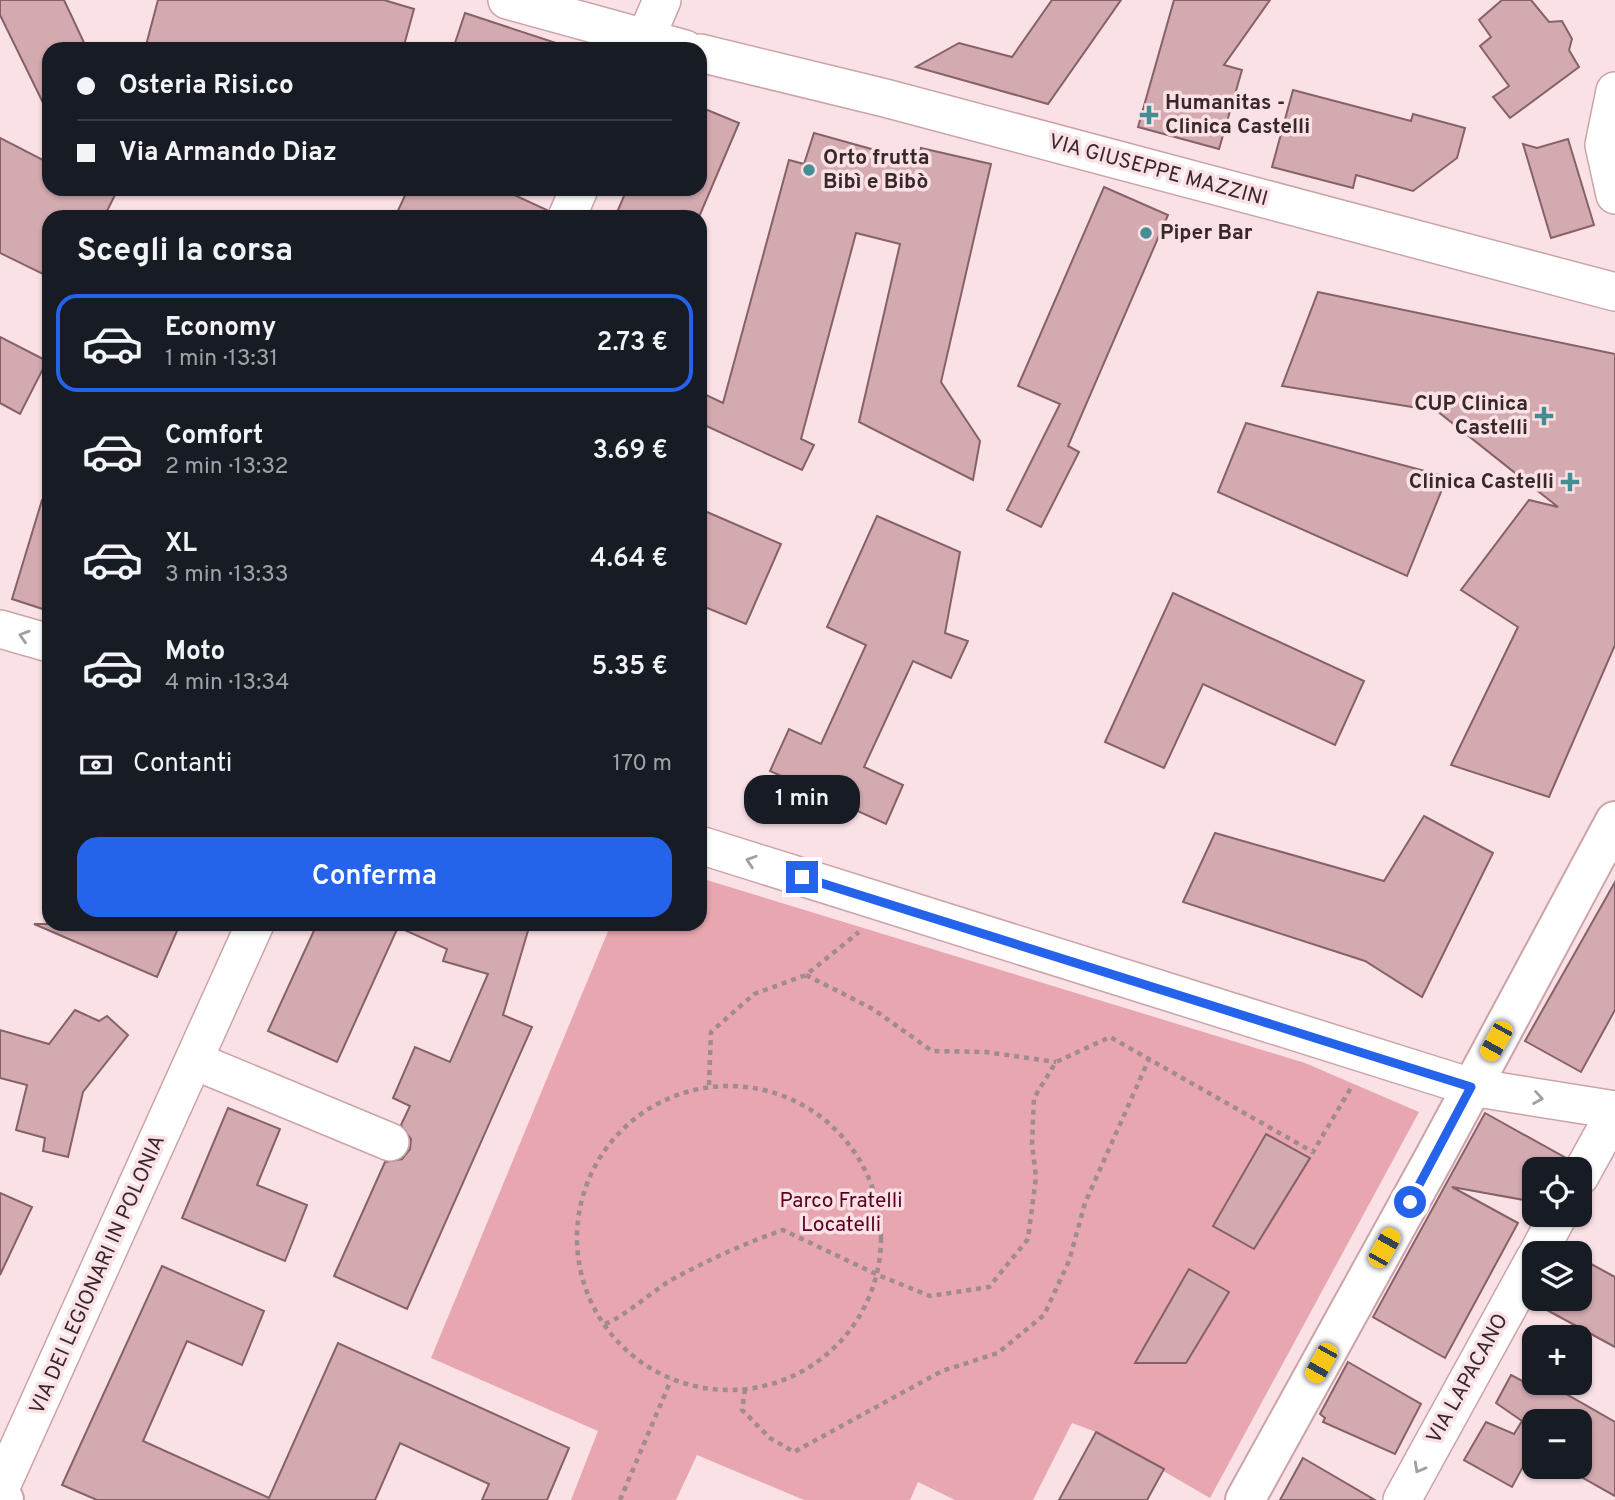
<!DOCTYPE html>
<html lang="it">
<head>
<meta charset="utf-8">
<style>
  :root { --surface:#171b24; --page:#242831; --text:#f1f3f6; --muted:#9ea1a6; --line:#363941; --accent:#2563eb }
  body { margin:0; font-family:Overpass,sans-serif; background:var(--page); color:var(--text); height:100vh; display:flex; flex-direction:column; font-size:26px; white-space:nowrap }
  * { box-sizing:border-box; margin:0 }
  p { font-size:23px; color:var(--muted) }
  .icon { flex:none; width:38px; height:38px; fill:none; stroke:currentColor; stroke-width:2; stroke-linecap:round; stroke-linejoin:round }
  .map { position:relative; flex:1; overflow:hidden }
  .sheet { position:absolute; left:42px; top:210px; width:665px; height:721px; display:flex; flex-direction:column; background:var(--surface); border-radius:21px; box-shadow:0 2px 5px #0004 }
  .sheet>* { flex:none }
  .hud { position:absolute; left:42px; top:42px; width:665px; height:154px; border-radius:21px; box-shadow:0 2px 5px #0004; display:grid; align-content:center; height:154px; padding:0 35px; background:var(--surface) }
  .tools { position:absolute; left:1522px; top:1157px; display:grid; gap:14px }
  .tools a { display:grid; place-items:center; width:70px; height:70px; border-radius:14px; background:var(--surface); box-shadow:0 2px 5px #0004; font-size:35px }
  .end { position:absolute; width:32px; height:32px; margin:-16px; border:9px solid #2563eb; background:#fff; box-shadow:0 0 0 4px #fff }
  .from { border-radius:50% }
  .bubble { position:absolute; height:49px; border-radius:21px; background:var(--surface); box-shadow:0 2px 5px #0004; font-size:23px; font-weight:600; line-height:49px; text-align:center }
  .car { position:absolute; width:21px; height:42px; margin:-21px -10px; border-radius:9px; box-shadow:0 0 5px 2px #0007; background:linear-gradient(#f5c518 24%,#345 0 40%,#f5c518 0 76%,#345 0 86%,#f5c518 0) }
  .hud b { display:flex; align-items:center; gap:24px; height:66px; font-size:26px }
  .hud b+b { border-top:2px solid var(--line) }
  .hud i { width:18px; height:18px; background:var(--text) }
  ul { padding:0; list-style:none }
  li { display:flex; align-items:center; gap:21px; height:98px; margin:0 14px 10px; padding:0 21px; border:4px solid transparent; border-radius:21px }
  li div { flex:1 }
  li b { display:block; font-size:26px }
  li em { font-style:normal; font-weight:600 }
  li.on { border-color:var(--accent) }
  li>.icon { width:63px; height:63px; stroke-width:1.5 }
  h2 { padding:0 35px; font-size:32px; line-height:84px }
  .pay { display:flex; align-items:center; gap:18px; height:77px; padding:0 35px; font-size:26px }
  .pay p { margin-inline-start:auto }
  .button { display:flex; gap:14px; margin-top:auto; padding:14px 35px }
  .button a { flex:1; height:80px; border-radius:21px; background:var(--accent); color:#fff; font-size:28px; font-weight:600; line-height:80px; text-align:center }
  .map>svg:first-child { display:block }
</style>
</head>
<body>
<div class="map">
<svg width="1615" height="1500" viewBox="0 0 1615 1500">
  <rect width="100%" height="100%" fill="#fae1e5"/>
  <path fill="#e7a6b0" d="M700 878 1305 1063 1419 1112 1210 1498 1096 1432 1072 1423 1033 1500H955L918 1482 910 1500H804L697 1455 676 1500H571L598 1431 431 1358 611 924H700Z"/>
  <g fill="#d2aab0" stroke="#866268" stroke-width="2">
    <path d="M0 0H64L87 49H49V115L0 15Z"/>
    <path d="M158 0H384L414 9 403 49H145Z"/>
    <path d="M1052 0H1121L1048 104 916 67 959 43 1012 57Z"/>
    <path d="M1174 0H1270L1224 65 1242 70 1219 149 1138 127Z"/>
    <path d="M1502 0H1531L1549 22 1562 21 1572 39 1569 50 1579 67 1510 118 1493 97 1509 86 1480 46 1491 37 1479 20Z"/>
    <path d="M465 13 559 44 558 49H453Z"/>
    <path d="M1293 90 1411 121 1413 114 1465 128 1457 158 1413 191 1356 175 1353 188 1272 167Z"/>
    <path d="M700 107 739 123 699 217H615L627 189H700Z"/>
    <path d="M814 133 918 162 921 148 991 164 941 382 980 441 973 480 859 422 900 244 856 233 801 439 814 445 802 470 700 423V392L723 403 789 160 804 164Z"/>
    <path d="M0 138 49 163V189H118L104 217H49V277L0 253Z"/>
    <path d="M1568 139 1594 225 1551 238 1523 144 1537 148Z"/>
    <path d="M1104 187 1168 215 1068 446 1079 452 1041 527 1007 510 1060 404 1018 386Z"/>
    <path d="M408 189H501L547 210 546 217H395Z"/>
    <path d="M1318 292 1615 354V645L1549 797 1451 765 1518 627 1461 590 1529 500 1558 507 1437 411 1282 386Z"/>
    <path d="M0 337 47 361 20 414 0 403Z"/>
    <path d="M1246 423 1447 477 1407 576 1218 492Z"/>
    <path d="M42 500 49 501V611L12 599Z"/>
    <path d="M700 509 781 544 746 624 700 605Z"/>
    <path d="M877 516 960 552 945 633 968 641 951 678 913 661 864 767 903 785 886 824 770 771 789 729 821 744 866 645 827 627Z"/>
    <path d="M1173 593 1364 681 1335 745 1203 684 1164 768 1105 742Z"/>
    <path d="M1424 816 1493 853 1422 997 1365 961 1183 902 1215 833 1384 881Z"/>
    <path d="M1615 882V1010L1581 1072 1525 1041Z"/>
    <path d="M34 924H180L157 977Z"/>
    <path d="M317 924H530L503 1015 532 1027 407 1309 334 1276 385 1162 402 1159 410 1149 411 1139 401 1125 410 1106 393 1098 415 1047 450 1062 488 974 443 961 447 949 398 927 337 1062 268 1031Z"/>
    <path d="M75 1010 99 1021 107 1016 128 1035 83 1092 68 1157 43 1151 45 1138 16 1130 27 1085 0 1078V1030L49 1044Z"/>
    <path d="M228 1108 280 1129 257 1185 307 1205 285 1261 182 1218Z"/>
    <path d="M1485 1113 1566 1158 1561 1169H1535V1202L1452 1187 1518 1223 1445 1358 1373 1317Z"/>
    <path d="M1266 1134 1310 1158 1254 1249 1213 1226Z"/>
    <path d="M0 1193 32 1207 0 1275Z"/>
    <path d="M1580 1258 1615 1277V1347L1534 1303 1537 1298H1580Z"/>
    <path d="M162 1266 264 1311 242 1365 187 1341 143 1441 269 1498 338 1343 569 1448 547 1500H482L489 1484 400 1443 375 1500H97L62 1485Z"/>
    <path d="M1189 1269 1229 1292 1186 1363H1135Z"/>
    <path d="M1348 1362 1421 1404 1395 1454 1323 1422 1325 1418 1320 1414Z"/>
    <path d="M1511 1375 1532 1386 1535 1381 1545 1382 1615 1422V1496L1567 1469 1565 1472 1555 1466H1580V1421H1535V1457L1532 1462 1526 1461 1512 1487 1464 1460 1486 1422 1514 1434 1522 1421 1496 1403Z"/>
    <path d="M1096 1432 1164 1469 1147 1500H1059Z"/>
    <path d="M1303 1458 1375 1500H1280Z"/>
  </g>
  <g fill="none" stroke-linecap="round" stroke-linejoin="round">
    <g stroke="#cba4a9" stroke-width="40">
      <g id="street">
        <path d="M507 0 685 49"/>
        <path d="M641 49 662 0"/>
        <path d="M700 53 885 98 1615 292"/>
        <path d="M1615 91 1604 145 1615 195"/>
        <path d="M567 217 579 189"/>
        <path d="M0 629 49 643"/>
        <path d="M700 845 1471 1087 1615 1110"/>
        <path d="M195 1061 390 1142"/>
        <path d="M1580 1176 1615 1113"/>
        <path d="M1538 1253 1559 1214"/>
        <path d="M0 1489 255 924"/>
        <path d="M1402 1500 1535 1258"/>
      </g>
    </g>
    <g stroke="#cba4a9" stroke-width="42">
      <g id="secondary">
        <path d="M0 1498 4 1500"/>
        <path d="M1245 1500 1435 1156 1615 821"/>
      </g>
    </g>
    <g stroke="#a08b8e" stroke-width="4.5" stroke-dasharray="5 5" stroke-linecap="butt">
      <path d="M806 975 873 1009 932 1051 986 1052 1056 1062"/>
      <path d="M709 1085 711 1032 754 994 806 975 859 932"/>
      <circle cx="729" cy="1238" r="152"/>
      <path d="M605 1324C630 1313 649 1293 673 1279 708 1260 745 1243 783 1230L878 1275 930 1296 989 1287 1028 1239 1036 1177 1032 1144 1034 1098 1056 1062 1110 1037 1313 1152 1352 1086"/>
      <path d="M745 1389 742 1410 770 1438 794 1452 942 1371 998 1353 1044 1315 1069 1261 1085 1203 1149 1059"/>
      <path d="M620 1500 671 1380"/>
    </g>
    <use href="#street" stroke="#fff" stroke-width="37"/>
    <use href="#secondary" stroke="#fff" stroke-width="38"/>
  </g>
  <defs><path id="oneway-chevron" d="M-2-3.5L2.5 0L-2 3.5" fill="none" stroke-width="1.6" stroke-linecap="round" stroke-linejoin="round" transform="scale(1.75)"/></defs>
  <g stroke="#a59ea0">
    <use href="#oneway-chevron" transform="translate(24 636) rotate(-163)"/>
    <use href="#oneway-chevron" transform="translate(751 861) rotate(-162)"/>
    <use href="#oneway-chevron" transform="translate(1538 1098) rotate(9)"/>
    <use href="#oneway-chevron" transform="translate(1419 1468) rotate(119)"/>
  </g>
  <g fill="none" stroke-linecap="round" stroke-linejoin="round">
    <path stroke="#2563eb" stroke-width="9" d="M802 877 1471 1087 1410 1202"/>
  </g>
  <g fill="#458d92" stroke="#fae1e5" stroke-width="2.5">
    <path d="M1145.5 104.5h7v7h7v7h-7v7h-7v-7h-7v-7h7z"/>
    <circle cx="809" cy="170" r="7"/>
    <circle cx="1146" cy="233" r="7"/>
    <path d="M1540.5 405.5h7v7h7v7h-7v7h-7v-7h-7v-7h7z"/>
    <path d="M1566.5 471.5h7v7h7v7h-7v7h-7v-7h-7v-7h7z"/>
  </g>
  <g text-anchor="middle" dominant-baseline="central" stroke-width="7" stroke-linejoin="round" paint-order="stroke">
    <g font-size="21" font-weight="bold" fill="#38282b" stroke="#fae1e5" text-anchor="start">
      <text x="1165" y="103">Humanitas -<tspan x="1165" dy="24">Clinica Castelli</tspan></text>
      <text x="823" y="158">Orto frutta<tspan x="823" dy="24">Bibì e Bibò</tspan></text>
      <text x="1160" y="233">Piper Bar</text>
      <text x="1528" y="404" text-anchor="end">CUP Clinica<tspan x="1528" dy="24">Castelli</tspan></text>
      <text x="1554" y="482" text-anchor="end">Clinica Castelli</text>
    </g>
    <g font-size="21" fill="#38282b" stroke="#fae1e5">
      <text transform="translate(1158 171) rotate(15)">VIA GIUSEPPE MAZZINI</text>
      <text transform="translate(98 1275) rotate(-66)">VIA DEI LEGIONARI IN POLONIA</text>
      <text transform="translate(1468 1379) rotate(-61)">VIA LAPACANO</text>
    </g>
    <g font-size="21" fill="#590021" stroke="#fae1e5">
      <text x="841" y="1201">Parco Fratelli<tspan x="841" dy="24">Locatelli</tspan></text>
    </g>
  </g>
</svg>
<div class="tools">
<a><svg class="icon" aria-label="locate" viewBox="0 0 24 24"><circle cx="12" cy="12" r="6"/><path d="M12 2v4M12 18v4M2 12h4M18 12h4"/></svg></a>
<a><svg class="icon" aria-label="layers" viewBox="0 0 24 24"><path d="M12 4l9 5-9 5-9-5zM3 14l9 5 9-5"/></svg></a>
<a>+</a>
<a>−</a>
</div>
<i class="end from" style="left:1410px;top:1202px"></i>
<i class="end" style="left:802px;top:877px"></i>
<div class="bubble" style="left:744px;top:775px;width:116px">1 min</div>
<i class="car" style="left:1496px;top:1041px;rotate:209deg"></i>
<i class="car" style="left:1384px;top:1248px;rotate:29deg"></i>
<i class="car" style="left:1321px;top:1363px;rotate:209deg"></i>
<div class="hud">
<b><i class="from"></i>Osteria Risi.co</b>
<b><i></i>Via Armando Diaz</b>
</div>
<section class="sheet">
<h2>Scegli la corsa</h2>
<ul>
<li class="on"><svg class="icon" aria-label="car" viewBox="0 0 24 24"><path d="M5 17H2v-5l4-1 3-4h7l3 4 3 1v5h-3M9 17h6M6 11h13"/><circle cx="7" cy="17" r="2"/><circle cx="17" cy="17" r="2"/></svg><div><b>Economy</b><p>1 min · 13:31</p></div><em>2.73 €</em></li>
<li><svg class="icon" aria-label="car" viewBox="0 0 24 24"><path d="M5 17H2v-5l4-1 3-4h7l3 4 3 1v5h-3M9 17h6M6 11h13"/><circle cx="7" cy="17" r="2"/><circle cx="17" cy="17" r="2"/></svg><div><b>Comfort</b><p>2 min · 13:32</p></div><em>3.69 €</em></li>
<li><svg class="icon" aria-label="car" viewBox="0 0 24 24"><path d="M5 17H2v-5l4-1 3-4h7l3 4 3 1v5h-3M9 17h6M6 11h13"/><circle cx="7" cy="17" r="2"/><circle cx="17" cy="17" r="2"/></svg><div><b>XL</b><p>3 min · 13:33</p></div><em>4.64 €</em></li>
<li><svg class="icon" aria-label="car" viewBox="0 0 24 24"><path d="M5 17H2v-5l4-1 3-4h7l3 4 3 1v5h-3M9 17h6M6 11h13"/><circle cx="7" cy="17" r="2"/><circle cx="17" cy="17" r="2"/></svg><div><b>Moto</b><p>4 min · 13:34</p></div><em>5.35 €</em></li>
</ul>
<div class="pay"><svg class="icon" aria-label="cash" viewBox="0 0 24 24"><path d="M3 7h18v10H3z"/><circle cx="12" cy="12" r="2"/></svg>Contanti<p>170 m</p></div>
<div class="button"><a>Conferma</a></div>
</section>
</div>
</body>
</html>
